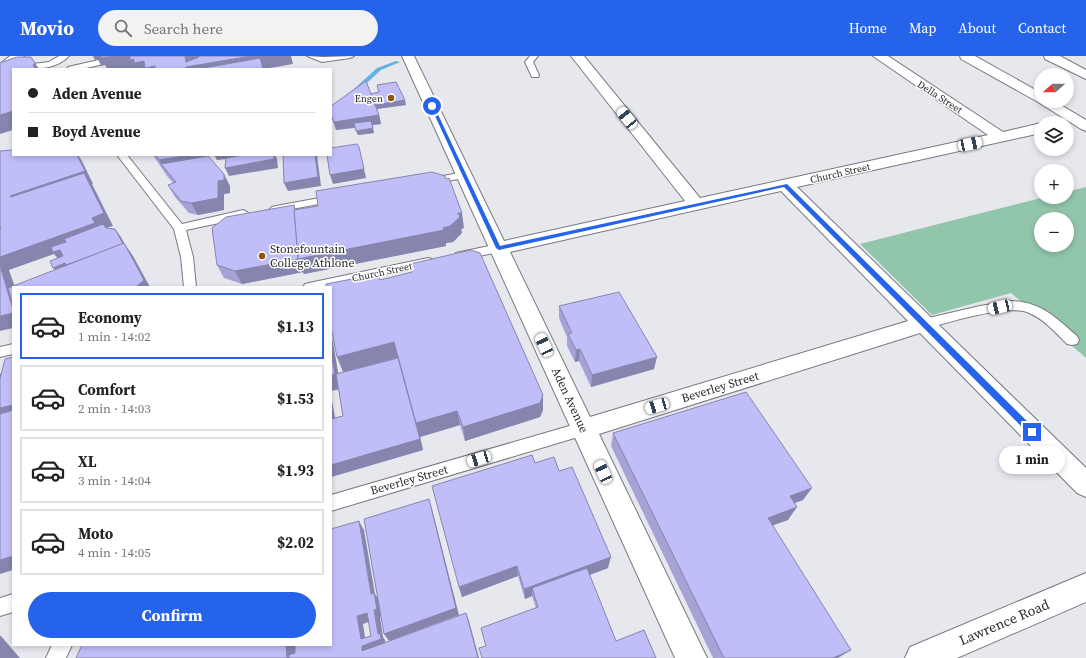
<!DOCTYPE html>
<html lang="en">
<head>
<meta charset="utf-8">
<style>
  :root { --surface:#fff; --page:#f2f2f2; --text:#222; --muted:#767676; --line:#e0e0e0; --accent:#2563eb }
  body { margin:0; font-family:"Source Serif 4",serif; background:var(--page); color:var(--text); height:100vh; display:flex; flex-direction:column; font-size:15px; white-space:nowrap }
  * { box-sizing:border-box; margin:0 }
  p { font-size:13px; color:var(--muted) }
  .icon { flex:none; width:22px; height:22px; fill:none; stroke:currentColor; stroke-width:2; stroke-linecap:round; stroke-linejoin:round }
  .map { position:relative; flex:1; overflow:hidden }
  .panel { position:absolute; left:12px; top:230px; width:320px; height:360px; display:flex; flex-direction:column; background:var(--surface); border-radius:0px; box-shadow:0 2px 6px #0003 }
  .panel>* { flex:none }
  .banner { position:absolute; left:12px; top:12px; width:320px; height:88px; border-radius:0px; box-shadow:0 2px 6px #0003; display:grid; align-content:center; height:88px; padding:0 16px; background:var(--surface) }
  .needle { width:26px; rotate:250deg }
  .buttons { position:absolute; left:1034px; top:12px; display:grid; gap:8px }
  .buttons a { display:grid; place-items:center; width:40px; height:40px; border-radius:50%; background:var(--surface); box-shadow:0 2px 6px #0003; font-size:20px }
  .end { position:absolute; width:18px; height:18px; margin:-9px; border:5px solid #2563eb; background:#fff; box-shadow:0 0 0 2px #fff }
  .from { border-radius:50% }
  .bubble { position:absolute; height:28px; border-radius:14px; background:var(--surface); box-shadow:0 2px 6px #0003; font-size:13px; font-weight:700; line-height:28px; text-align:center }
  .car { position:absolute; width:12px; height:24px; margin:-12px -6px; border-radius:5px; box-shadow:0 0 3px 1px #0007; background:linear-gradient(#fff 24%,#345 0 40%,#fff 0 76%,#345 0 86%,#fff 0) }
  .banner b { display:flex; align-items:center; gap:14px; height:38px; font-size:15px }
  .banner b+b { border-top:1px solid var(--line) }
  .banner i { width:10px; height:10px; background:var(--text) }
  ul { padding:7px 0 0; list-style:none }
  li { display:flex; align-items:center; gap:12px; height:66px; margin:0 8px 6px; padding:0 8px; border:2px solid var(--line); border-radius:0px }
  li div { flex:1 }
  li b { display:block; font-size:15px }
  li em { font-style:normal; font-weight:700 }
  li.on { border-color:var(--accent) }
  li>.icon { width:36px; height:36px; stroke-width:1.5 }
  .button { display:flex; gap:8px; margin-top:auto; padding:8px 16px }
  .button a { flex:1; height:46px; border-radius:24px; background:var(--accent); color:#fff; font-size:16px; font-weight:700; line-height:46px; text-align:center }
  header { display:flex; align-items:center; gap:24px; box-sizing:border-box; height:56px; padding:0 20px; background:var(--accent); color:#fff }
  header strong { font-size:19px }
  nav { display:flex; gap:22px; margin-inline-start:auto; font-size:14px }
  .search { width:280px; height:36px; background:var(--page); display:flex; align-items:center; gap:10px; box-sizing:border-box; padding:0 14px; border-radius:22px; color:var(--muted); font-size:15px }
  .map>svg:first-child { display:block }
</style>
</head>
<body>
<header>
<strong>Movio</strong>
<div class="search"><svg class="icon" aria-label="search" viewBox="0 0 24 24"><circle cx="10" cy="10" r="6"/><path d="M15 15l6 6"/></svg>Search here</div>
<nav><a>Home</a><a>Map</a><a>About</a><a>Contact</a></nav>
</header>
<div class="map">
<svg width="1086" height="602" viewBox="0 0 1086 602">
  <rect width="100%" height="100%" fill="#e7e7ee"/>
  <path fill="#92c6ab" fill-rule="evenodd" d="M1086 131V302L1011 237 932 259 860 188 1045 141H1067V136ZM1041 163H1067V189H1041Z"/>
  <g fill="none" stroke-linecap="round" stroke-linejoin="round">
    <path fill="#66b1e1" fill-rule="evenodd" d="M396 5 400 6 381 14 358 35H354V33L377 12Z"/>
    <g stroke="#78787f" stroke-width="2">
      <g id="service">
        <path d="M59 0H69C55 15 32 13 13 13V16L0 18V12L49 6Z"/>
        <path d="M116 0H131L130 2 82 13H67L68 11Z"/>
        <path d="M307 0 323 1 354 0 350 2 322 6Z"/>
        <path d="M530 0H538L533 6 539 19 538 21H532L525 6Z"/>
        <path d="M117 99H127L182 168 243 154 247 156 249 158 247 160 243 162 186 174 193 201 196 231H184L181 201 174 173Z"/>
        <path d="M464 116 468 117 469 119 468 121 427 129 422 126 427 123Z"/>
        <path d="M336 139 340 140 341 142 340 144 276 156 272 155 270 153 272 151 276 150Z"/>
        <path d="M499 188 503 189 505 192 503 195 460 204 456 203 454 200 456 197 460 196Z"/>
        <path d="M428 202 432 203 434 206 432 209 330 231H303L305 228 309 227Z"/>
        <path d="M1011 245C1041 246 1055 261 1077 280L1079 284 1077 288 1072 289 1067 288C1056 277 1044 263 1029 257 1008 247 948 267 924 273L919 272 917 268 919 264 924 263 980 250Z"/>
        <path d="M13 288V298L0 301V291Z"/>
        <path d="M583 366 588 368 591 373 588 378 331 455V439Z"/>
        <path d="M13 538V556L0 560V542Z"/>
        <path d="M52 589H72L66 602H46Z"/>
      </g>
    </g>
    <g stroke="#78787f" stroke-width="2">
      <g id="minor">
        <path d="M402 0H414L504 185 685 145 571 0H584L700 142 988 79 873 0H888L1003 76 1041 67V77L797 131 1086 412V441L1077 437 920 277 599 378 707 602H675ZM781 135 908 265 590 361 510 196Z"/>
        <path d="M960 0H975L1041 37V45H1054L1086 64V75L1081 73 1038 46 961 3Z"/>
        <path d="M1044 0H1060L1086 14V23L1045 3Z"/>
        <path d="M1086 517V546L957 602H905L910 591Z"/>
      </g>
    </g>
    <g stroke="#78787f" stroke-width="2">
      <path id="secondary" d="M10 0H24L5 18 0 19V8Z"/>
    </g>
    <use href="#service" fill="#fff" fill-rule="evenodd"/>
    <use href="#minor" fill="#fff" fill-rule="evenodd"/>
    <use href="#secondary" fill="#fff" fill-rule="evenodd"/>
  </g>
  <g fill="#a5a3d6">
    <path d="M377 29 406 49 377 53 379 59 381 68 372 69 374 77 358 79 355 72 336 74 331 61V50L371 38 379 36Z"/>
    <path d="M153 99H205L230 130V137L224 138V154L198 159 189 157 175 141 168 129 173 127 167 120Z"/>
    <path d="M294 149 296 154 318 150 464 172 461 173 462 177 453 186 446 187V190L304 218 303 216 242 228 224 222 217 209Z"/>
    <path d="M380 224 543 354 540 361 465 385 460 369 420 381 423 394 331 421V343L335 362 343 360 339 317 398 301 343 316Z"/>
    <path d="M559 250 654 313 591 331 579 305 575 306 567 290V281L559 262Z"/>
    <path d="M613 377 803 444 794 447 788 464 773 469 838 602H713L611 390Z"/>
    <path d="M535 407 559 415 608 512 589 519 616 585 656 602 486 590 536 552 532 540 525 543 518 520 462 541 459 531Z"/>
  </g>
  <g fill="#8685ae">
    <path d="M93 0H152L155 10 156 13H135V12L130 13H107L105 9 101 10 98 3 95 4Z"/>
    <path d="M185 0H291L293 8 264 13H186Z"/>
    <path d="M35 7 39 13H35L33 9Z"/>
    <path d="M405 44 406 49 376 53 374 49Z"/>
    <path d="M13 55V74L0 78V59Z"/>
    <path d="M379 59 381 68 336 74 334 66Z"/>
    <path d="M373 72 374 77 358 79 356 75Z"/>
    <path d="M359 91 366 122 333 128 330 119Z"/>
    <path d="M77 99H78L82 105 93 128H92L113 170 106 172 67 202 60 205 54 198 9 214 15 231H13V253L0 210V201L21 152 10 140Z"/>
    <path d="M190 99H205L207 103 161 108 167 120 159 104Z"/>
    <path d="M214 99H252V100L217 104Z"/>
    <path d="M274 99H275L277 103 278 112 229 120 225 112Z"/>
    <path d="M315 99H317L321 130 288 135 284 127Z"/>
    <path d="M224 118 230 130V137L224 138V154L198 159 191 147 218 125Z"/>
    <path d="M294 149 299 162 443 172 458 157H462L464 172 461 173 462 177 453 186 446 187V190L304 218 303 216 242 228 235 215Z"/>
    <path d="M115 173 121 181 131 200 61 220 53 212Z"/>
    <path d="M124 187 133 200 150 231H136Z"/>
    <path d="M13 257V272L0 275V260Z"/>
    <path d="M331 275 341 333 331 335Z"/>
    <path d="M394 286 399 301 343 316 337 301Z"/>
    <path d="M580 293 579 305 575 306 576 294Z"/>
    <path d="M657 301 654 313 591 331 592 319Z"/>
    <path d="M398 302 457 355 460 369 420 381 423 394 331 421V409Z"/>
    <path d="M0 317 11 326 13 349V364L0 368Z"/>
    <path d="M543 339V354L540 361 465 385 463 371Z"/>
    <path d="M331 343 332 344 337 375 331 363Z"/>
    <path d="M812 432 803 444 781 452 790 440Z"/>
    <path d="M429 443 432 453 459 559 389 585 384 578Z"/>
    <path d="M797 451 788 464 760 474 768 462Z"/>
    <path d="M359 465 364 474 375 538 380 545 383 560 380 561 383 581 385 584 386 590 362 595 357 560 367 557 373 564 363 568 366 588 378 578Z"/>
    <path d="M13 500V514L0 518V504Z"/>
    <path d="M611 501 608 512 534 540 532 532V540L525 543 524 533Z"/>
    <path d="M517 510 518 520 462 541 459 531Z"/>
    <path d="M466 557 469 565 479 602H478Z"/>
    <path d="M0 580H1L20 602H0Z"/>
    <path d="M286 589H296L297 602H287Z"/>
    <path d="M851 594 838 602H833Z"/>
  </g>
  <g fill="#c0bef9" stroke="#8685ae" fill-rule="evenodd">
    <path d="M101 0H115L101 2Z"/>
    <path d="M130 0H185L186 6 199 1V0H252L186 11V13H155V10L145 12 144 5 134 7V3L130 4Z"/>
    <path d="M17 1H31L35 7 33 9 35 13H13V55L0 59V7Z"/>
    <path d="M260 2 263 13H198Z"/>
    <path d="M366 25 379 59 334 66 331 59V50Z"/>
    <path d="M396 26 405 44 375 49 371 38 379 36 377 29Z"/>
    <path d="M371 65 373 72 356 75 354 67Z"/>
    <path d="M357 88 359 91 364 113 330 119 327 99H331V92Z"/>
    <path d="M13 94V99H77L85 115 10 140 11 141 84 117 104 157 92 162 95 167 0 201V173H1L0 169V95Z"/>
    <path d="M155 99H190L159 104Z"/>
    <path d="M243 99H274V103L225 112 226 102Z"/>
    <path d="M283 99H315L318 121 284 127Z"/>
    <path d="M208 100 224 118V124L218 125V142L191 147 181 145 168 129 176 126 161 108Z"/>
    <path d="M432 116 445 120 446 123 449 122 462 157H458L460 161 450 170 443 172 444 174 298 203 294 154 318 150 316 135Z"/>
    <path d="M294 149 295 154H294L298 203 235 215 217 209 212 172 226 161Z"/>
    <path d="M103 168 106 172 115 173 123 188 66 209 65 207 53 212 50 205 63 200 60 194 53 196 51 191 66 186 64 183Z"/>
    <path d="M124 187 144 224 136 231H13V250L8 232Z"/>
    <path d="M471 194 480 197 543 339 540 347 463 371 457 355 416 367 394 286 337 301 331 271V231H326V228L378 218 380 224 412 216 410 208Z"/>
    <path d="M0 210 13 253V257L0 260Z"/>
    <path d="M619 236 657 301 592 319 580 293 576 294 568 278 572 277 559 250Z"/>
    <path d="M331 296 335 318 331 319Z"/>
    <path d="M13 301V349L0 352V323L5 303Z"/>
    <path d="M398 302 420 383 331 409V363L343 360 336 318Z"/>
    <path d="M746 336 812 432 790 440 797 451 768 462 851 594 833 602H724L613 377Z"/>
    <path d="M13 354V500L0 504V358Z"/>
    <path d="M532 399 535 407 554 401 559 415 572 411 611 501 524 533 517 510 459 531 432 430Z"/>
    <path d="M429 443 456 552 384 578 364 463Z"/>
    <path d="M359 465 371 538 374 537 377 553 374 554 378 578 380 577 381 583 362 590V595L466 557 478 602H289V599L295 597V589H331V473ZM367 557 371 580 361 583 357 560Z"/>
    <path d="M587 512 616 585 644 574 656 602H482L479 592 486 590 481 572 538 551 532 532Z"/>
    <path d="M82 589H286L287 602H76Z"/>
  </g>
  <path fill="#2563eb" d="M430 49 434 50 500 190 787 128 1035 373V378H1029L784 131 499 194 496 192Z"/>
  <g fill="#8d5709" stroke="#fff" stroke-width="1.5">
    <circle cx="391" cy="42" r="4"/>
    <circle cx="262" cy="200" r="4"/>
  </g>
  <g text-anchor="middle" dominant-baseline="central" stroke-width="3" stroke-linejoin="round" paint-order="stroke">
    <g font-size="10" fill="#29292b" stroke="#fff">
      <text transform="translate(940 41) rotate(33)">Della Street</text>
      <text transform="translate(840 117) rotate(-13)">Church Street</text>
      <text transform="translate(382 216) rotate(-12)">Church Street</text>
    </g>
    <g font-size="10" fill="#29292b" stroke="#fff" text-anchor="end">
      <text x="383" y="42">Engen</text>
    </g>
    <g font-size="12" fill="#29292b" stroke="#fff" text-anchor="start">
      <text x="270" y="193">Stonefountain<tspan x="270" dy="14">College Athlone</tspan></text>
    </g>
    <g font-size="12" fill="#29292b" stroke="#fff">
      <text transform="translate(720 331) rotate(-17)">Beverley Street</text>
      <text transform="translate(570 344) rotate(65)">Aden Avenue</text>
      <text transform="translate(409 424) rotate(-16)">Beverley Street</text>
    </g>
    <g font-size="14" fill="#29292b" stroke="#fff">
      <text transform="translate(1004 566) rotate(-23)">Lawrence Road</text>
    </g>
  </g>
</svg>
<div class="buttons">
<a><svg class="needle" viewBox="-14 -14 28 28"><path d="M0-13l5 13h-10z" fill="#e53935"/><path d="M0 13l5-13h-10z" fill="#767676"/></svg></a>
<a><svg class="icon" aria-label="layers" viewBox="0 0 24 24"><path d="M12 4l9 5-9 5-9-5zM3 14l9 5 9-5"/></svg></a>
<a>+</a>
<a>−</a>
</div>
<i class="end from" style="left:432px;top:50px"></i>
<i class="end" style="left:1032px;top:376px"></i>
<div class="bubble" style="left:999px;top:390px;width:66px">1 min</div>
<i class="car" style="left:627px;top:62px;rotate:321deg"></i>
<i class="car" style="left:970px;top:88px;rotate:78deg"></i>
<i class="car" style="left:1000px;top:251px;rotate:257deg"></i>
<i class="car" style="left:544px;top:289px;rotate:335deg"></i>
<i class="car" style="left:657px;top:350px;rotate:253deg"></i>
<i class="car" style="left:479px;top:403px;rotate:253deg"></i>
<i class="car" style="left:603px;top:416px;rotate:335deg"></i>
<div class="banner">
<b><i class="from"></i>Aden Avenue</b>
<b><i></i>Boyd Avenue</b>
</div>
<section class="panel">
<ul>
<li class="on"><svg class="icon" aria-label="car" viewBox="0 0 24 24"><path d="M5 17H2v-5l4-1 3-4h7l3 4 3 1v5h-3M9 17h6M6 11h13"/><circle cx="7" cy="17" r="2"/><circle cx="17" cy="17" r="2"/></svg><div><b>Economy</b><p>1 min · 14:02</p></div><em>$1.13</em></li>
<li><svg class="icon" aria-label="car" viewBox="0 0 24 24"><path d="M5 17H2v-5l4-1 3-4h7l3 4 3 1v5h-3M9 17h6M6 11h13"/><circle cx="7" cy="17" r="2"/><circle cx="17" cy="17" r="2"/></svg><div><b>Comfort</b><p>2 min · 14:03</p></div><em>$1.53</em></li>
<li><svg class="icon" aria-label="car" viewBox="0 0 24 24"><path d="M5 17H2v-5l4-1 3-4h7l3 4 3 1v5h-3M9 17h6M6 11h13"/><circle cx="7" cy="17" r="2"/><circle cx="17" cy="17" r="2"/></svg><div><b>XL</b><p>3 min · 14:04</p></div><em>$1.93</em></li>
<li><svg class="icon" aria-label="car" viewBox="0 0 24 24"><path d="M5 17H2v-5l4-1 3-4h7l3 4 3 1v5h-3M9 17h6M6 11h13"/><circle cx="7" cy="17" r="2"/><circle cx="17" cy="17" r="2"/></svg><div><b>Moto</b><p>4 min · 14:05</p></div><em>$2.02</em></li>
</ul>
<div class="button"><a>Confirm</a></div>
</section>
</div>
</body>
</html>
